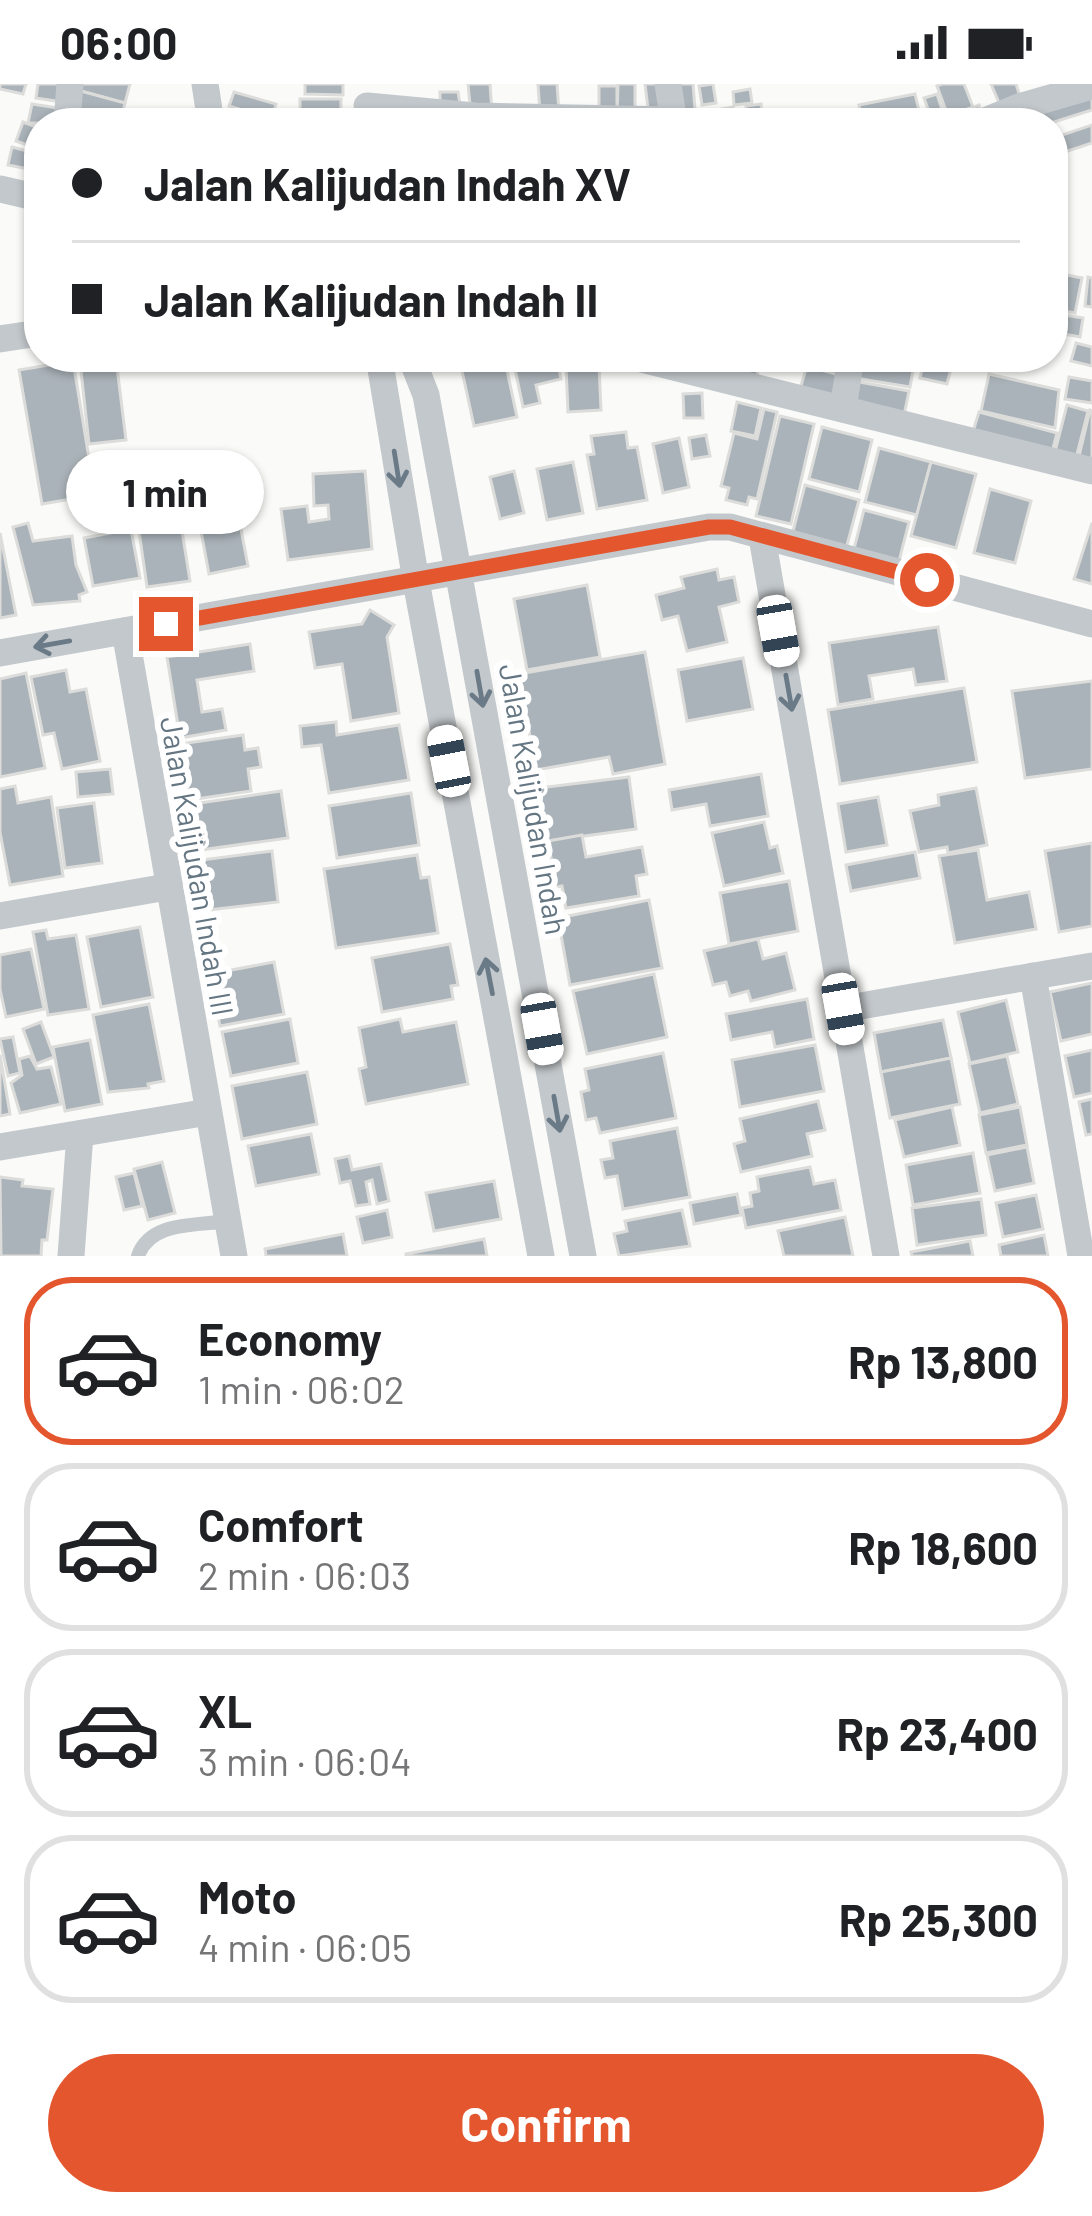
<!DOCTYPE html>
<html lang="en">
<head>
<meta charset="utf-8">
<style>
  :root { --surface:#fff; --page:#f2f2f2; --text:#202124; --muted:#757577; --line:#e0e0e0; --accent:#e4572e }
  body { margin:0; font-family:Barlow,sans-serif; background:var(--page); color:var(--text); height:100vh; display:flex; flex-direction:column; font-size:45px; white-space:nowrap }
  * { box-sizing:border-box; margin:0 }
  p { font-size:39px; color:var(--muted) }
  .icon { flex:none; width:66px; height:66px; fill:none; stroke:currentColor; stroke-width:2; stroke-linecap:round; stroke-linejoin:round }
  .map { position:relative; height:1172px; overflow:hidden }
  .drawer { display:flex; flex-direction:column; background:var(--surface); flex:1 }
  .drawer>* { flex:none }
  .top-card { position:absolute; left:24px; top:24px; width:1044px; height:264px; border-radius:48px; box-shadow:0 3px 9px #0004; display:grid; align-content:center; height:264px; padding:0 48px; background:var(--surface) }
  .end { position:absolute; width:54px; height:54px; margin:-27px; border:15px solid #e4572e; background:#fff; box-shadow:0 0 0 6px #fff }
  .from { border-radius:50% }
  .bubble { position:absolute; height:84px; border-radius:42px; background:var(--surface); box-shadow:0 3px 9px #0004; font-size:39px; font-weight:700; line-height:84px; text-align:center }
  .car { position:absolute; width:36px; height:72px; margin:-36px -18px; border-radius:15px; box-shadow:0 0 9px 3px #0007; background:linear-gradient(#fff 24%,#345 0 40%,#fff 0 76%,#345 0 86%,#fff 0) }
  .top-card b { display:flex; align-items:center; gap:42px; height:114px; font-size:45px }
  .top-card b+b { border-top:3px solid var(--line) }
  .top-card i { width:30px; height:30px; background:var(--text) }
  ul { padding:21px 0 0; list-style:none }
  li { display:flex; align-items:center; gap:36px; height:168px; margin:0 24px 18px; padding:0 24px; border:6px solid var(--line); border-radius:48px }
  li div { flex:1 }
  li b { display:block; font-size:45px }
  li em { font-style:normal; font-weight:700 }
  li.on { border-color:var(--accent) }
  li>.icon { width:108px; height:108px; stroke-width:1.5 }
  .action { display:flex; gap:24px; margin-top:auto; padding:24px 48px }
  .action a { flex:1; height:138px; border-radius:72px; background:var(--accent); color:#fff; font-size:48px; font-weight:700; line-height:138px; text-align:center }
  .status { display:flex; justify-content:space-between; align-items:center; height:84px; padding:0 60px; background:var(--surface); direction:ltr }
  .status svg { height:33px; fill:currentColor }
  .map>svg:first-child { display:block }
</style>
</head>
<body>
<div class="status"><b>06:00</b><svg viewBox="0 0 49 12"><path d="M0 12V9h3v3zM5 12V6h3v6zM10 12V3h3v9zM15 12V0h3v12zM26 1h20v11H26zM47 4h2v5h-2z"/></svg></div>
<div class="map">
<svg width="1092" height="1172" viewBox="0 0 1092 1172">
  <rect width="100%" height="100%" fill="#fafaf8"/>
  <g fill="#aab3b9" stroke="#dcdcda" stroke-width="3">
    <path d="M0 0H26L23 10 0 5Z"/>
    <path d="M38 0H65L62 18 36 14Z"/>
    <path d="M79 0H130L125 19 77 6Z"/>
    <path d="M305 0H343V11L305 10Z"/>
    <path d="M468 0H490L492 29 471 31Z"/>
    <path d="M538 0H557L559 28 540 29Z"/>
    <path d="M618 0H635V35H617Z"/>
    <path d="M645 0H660L664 32 649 33Z"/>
    <path d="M676 0H693L696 39H681Z"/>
    <path d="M713 0 716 19 702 21 699 2Z"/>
    <path d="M942 0H964L973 23 948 32 937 2Z"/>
    <path d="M991 0H1016L1020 12 1000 21Z"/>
    <rect x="599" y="2" width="18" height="31"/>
    <path d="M750 5 752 19 734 21 733 8Z"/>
    <path d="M77 6 125 19 120 39 69 35Z"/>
    <path d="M234 8 276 20 272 35 229 22Z"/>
    <path d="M440 8H458L461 27H440Z"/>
    <path d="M915 10 922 39H863L859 21Z"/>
    <path d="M937 10 944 32 932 36 924 14Z"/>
    <path d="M1092 11V26L1051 39H1031L1028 29Z"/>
    <rect x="300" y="15" width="41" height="21"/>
    <path d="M32 20 58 24 56 39H28Z"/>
    <path d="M761 20 762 33 747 35 746 22Z"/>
    <path d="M979 21 982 32 966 39H937Z"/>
    <path d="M733 23 734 39H724L722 25Z"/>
    <path d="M229 27 269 36 268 39H226Z"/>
    <path d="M23 38 39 44V65L16 57Z"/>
    <path d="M1092 41V59L1053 72V54Z"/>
    <path d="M12 63 39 70V87L8 81Z"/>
    <path d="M1062 190 1082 194 1075 229 1054 225Z"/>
    <path d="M1088 193 1092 194V223L1085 222Z"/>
    <path d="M1053 229 1083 234 1080 253 1053 248Z"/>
    <path d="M1076 259 1092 263V282L1071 277Z"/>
    <path d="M740 273H758L757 295 738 294Z"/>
    <path d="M779 273H836L834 283Z"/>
    <path d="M858 273 914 281 910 303 855 294Z"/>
    <path d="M925 273H954L947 300 920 294Z"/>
    <path d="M557 275 561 295 536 301 540 319 523 323 515 285Z"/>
    <path d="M73 277 95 411 42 420 19 286Z"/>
    <path d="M505 277 517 333 474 342 462 287Z"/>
    <path d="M599 281 601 326 568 328 566 283Z"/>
    <path d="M807 282 839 291 830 320 798 311Z"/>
    <path d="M117 283 126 356 89 360 81 287Z"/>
    <path d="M989 290 1059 306 1055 344 981 327Z"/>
    <path d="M1069 293 1092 297V319L1065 315Z"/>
    <path d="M854 297 909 307 903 336 848 326Z"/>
    <path d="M702 309 703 334H684L683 310Z"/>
    <path d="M737 318 761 324 755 352 731 347Z"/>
    <path d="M1067 321 1088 327 1076 374 1055 368Z"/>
    <path d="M764 325 777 328 757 415 749 413 747 421 726 416 729 404 721 402 734 349 757 355Z"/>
    <path d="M1090 326 1092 327V385L1077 381Z"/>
    <path d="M979 328 1057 349 1050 376 971 354Z"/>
    <path d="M780 332 814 340 791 440 756 432Z"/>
    <path d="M822 343 872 356 859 408 809 395Z"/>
    <path d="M626 348 628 364 637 363 647 416 597 425 587 371 594 370 591 352Z"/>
    <path d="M706 351 710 372 692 375 689 354Z"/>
    <path d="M679 354 689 403 663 409 653 360Z"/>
    <path d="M879 364 931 378 917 431 865 418Z"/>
    <path d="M573 378 583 429 547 436 537 385Z"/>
    <path d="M931 378 976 390 956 464 911 452Z"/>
    <path d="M365 387 372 465 288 476 281 425 307 422 309 438 329 435 328 421 314 422 313 390Z"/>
    <path d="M514 387 524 429 500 435 490 393Z"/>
    <path d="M805 401 859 416 846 465 792 451Z"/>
    <path d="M990 405 1031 417 1015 479 974 469Z"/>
    <path d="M236 419 248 482 209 490 197 426Z"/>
    <path d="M864 426 909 438 899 477 854 465Z"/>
    <path d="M180 434 190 497 147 503 138 440Z"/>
    <path d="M28 439 33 457 72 452 76 481 87 508 79 511 80 517 33 521 13 443Z"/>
    <path d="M1092 439V500L1074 495Z"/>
    <path d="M131 445 140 494 93 502 84 454Z"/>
    <path d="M0 449 16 531 0 534Z"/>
    <path d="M717 485 719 496 734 493 739 518 719 523 727 558 687 567 678 532 662 536 656 511 684 504 681 493Z"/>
    <path d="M587 501 600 573 527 586 514 515Z"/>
    <path d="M370 526 394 541 387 553 399 629 351 637 342 580 315 584 309 548 362 540Z"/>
    <path d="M938 543 947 597 916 601 913 585 869 592 873 615 838 621 829 559Z"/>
    <path d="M250 560 254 587 197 596 202 628 222 625 226 646 180 654 167 573Z"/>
    <path d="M645 568 665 680 613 690 609 673 536 686 519 590Z"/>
    <path d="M743 574 753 625 687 637 678 586Z"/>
    <path d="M66 586 70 608 86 605 100 677 62 685 54 649 43 651 31 593Z"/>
    <path d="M26 589 45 684 0 693V595Z"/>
    <path d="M1092 597V685L1025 694 1012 607Z"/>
    <path d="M964 604 977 678 840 700 828 626Z"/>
    <path d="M336 638 337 651 399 641 409 696 329 709 321 661 302 663 300 642Z"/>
    <path d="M243 651 245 666 258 664 261 683 248 685 251 707 182 717 173 661Z"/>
    <path d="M110 685 113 710 78 713 76 688Z"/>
    <path d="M761 690 768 732 710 742 706 720 672 726 669 706Z"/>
    <path d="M629 693 636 745 548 757 539 704Z"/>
    <path d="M15 702 18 719 51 713 63 792 10 801 0 748V705Z"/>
    <path d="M976 704 987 761 948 769 947 763 919 768 910 727 939 721 938 711Z"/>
    <path d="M281 707 288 754 193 767 186 721Z"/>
    <path d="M411 709 419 761 337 774 329 722Z"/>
    <path d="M878 713 887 761 846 768 838 720Z"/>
    <path d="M94 719 102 779 65 784 57 724Z"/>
    <path d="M764 738 770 764 777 762 783 789 724 802 712 749Z"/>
    <path d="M582 751 586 773 642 763 647 790 636 792 639 812 566 824 562 802 550 804 547 786 553 784 548 757Z"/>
    <path d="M1092 759V842L1059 848 1045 767Z"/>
    <path d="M978 766 987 816 1029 808 1036 845 955 859 939 772Z"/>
    <path d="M272 767 278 818 199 827 194 777Z"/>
    <path d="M915 768 920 794 851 807 846 781Z"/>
    <path d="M417 771 421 794 429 793 438 849 336 864 324 785Z"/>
    <path d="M789 797 798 847 729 860 720 809Z"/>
    <path d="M649 816 662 884 570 901 558 834Z"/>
    <path d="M140 843 153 913 101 923 87 853Z"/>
    <path d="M46 846 48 855 76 851 89 925 48 931 33 848Z"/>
    <path d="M758 855 763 875 786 869 795 906 751 917 748 907 730 912 726 898 713 901 704 867Z"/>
    <path d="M450 860 458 901 451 902 453 915 382 928 372 874Z"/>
    <path d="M31 865 44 925 6 933 0 905V871Z"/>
    <path d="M274 878 284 930 220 942 210 890Z"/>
    <path d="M654 890 667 953 587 970 573 907Z"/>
    <path d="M1092 899V950L1061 957 1050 908Z"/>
    <path d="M807 915 814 955 775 963 772 948 731 956 726 930Z"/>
    <path d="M1006 916 1018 968 970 979 958 928Z"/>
    <path d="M149 920 164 997 148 1000 149 1004 108 1008 93 931Z"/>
    <path d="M290 935 298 979 231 992 222 948Z"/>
    <path d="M400 935 403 948 456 938 468 1000 366 1020 359 985 366 983 359 944Z"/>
    <path d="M943 936 951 974 881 988 874 949Z"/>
    <path d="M41 938 54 973 36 980 23 945Z"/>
    <path d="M13 953 20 989 8 992 0 955Z"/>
    <path d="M90 956 102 1020 65 1027 53 963Z"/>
    <path d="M815 961 824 1007 740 1023 732 976Z"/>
    <path d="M1092 966V1009L1074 1013 1065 972Z"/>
    <path d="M663 969 676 1034 600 1049 596 1034 586 1036 581 1008 589 1006 585 985Z"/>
    <path d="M0 971 10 1030 0 1032Z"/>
    <path d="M30 972 37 985 51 983 61 1020 20 1029 11 999 22 991 19 975Z"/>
    <path d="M1007 972 1018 1020 980 1029 969 980Z"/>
    <path d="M951 974 960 1020 890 1034 881 988Z"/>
    <path d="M307 988 317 1040 242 1055 232 1002Z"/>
    <path d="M1092 1015V1050L1086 1051 1079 1018Z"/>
    <path d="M818 1017 825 1046 807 1050 812 1072 741 1088 734 1060 745 1057 740 1035Z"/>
    <path d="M952 1023 960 1061 904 1073 895 1036Z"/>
    <path d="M1020 1023 1027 1061 986 1069 979 1031Z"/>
    <path d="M677 1044 690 1113 623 1125 617 1092 605 1094 601 1076 613 1074 610 1057Z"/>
    <path d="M311 1050 319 1090 256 1102 248 1062Z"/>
    <path d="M1027 1063 1034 1099 995 1107 987 1071Z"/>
    <path d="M973 1069 980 1109 913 1121 906 1081Z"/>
    <path d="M349 1072 352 1086 381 1080 389 1117 377 1120 372 1096 366 1098 370 1120 356 1122 350 1097 340 1099 335 1075Z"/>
    <path d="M162 1078 175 1129 148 1136 134 1085Z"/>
    <path d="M810 1083 814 1100 835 1096 841 1126 746 1144 742 1124 752 1122 750 1109 759 1107 757 1093Z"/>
    <path d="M134 1089 142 1122 124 1126 116 1093Z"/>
    <path d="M0 1093 23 1096 22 1102 53 1105 47 1156H42L41 1172H1Z"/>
    <path d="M494 1097 501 1135 434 1147 426 1109Z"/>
    <path d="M737 1110 741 1131 694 1140 690 1119Z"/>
    <path d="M1036 1111 1043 1145 1003 1153 996 1119Z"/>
    <path d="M981 1115 986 1151 917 1161 912 1124Z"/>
    <path d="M387 1126 392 1153 363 1159 357 1133Z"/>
    <path d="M682 1126 690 1162 619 1172 614 1150 627 1147 625 1137Z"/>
    <path d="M845 1133 853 1172H784L778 1147Z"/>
    <path d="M343 1150 347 1172H266L265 1165Z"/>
    <path d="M1044 1151 1048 1172H1001L999 1161Z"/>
    <path d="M484 1155 487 1172H406V1170Z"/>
    <path d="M970 1157 973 1172H912L911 1168Z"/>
  </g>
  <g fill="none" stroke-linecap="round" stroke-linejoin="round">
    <path stroke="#c3c8cc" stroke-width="14" d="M138 1172C150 1137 195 1142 228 1137"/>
    <g stroke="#c3c8cc" stroke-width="27">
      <path d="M205 0 211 39"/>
      <path d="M668 0 674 39"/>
      <path d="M367 22 475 32 674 36"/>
      <path d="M67 39 70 0"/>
      <path d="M980 39 1019 23 1092 2"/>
      <path d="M0 105 39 114"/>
      <path d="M0 255 39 249"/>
      <path d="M379 273 416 497 541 1172"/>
      <path d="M411 273 426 311 583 1172"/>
      <path d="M633 273 1092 387"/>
      <path d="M843 325 851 273"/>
      <path d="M762 453 886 1172"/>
      <path d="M125 547 234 1172"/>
      <path d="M0 569 709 443H730L1092 540"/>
      <path d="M0 832 167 803"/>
      <path d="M1033 892 1081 1172"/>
      <path d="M843 925 1092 882"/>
      <path d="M0 1063 208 1028"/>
      <path d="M71 1172 80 1050"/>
    </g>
  </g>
  <defs><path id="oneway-shaft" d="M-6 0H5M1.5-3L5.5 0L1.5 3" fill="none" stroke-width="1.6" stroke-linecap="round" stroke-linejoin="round" transform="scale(3)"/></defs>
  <g stroke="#6a7a87">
    <use href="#oneway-shaft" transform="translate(397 385) rotate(81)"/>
    <use href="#oneway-shaft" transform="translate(52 560) rotate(170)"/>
    <use href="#oneway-shaft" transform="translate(480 605) rotate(80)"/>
    <use href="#oneway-shaft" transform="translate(789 609) rotate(80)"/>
    <use href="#oneway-shaft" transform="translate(489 892) rotate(-101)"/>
    <use href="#oneway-shaft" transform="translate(557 1030) rotate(80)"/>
  </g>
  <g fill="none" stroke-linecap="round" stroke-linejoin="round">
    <path stroke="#e4572e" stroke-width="15" d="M166 540 709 443H730L927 496"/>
  </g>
  <g text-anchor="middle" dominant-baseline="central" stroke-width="12" stroke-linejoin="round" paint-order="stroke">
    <g font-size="30" fill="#657683" stroke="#fff">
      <text transform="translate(534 715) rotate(80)">Jalan Kalijudan Indah</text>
      <text transform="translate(198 782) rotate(80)">Jalan Kalijudan Indah III</text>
    </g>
  </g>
</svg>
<i class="end from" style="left:927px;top:496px"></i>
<i class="end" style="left:166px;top:540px"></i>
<div class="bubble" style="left:66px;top:366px;width:198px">1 min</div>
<i class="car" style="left:778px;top:547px;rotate:170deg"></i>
<i class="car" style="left:449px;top:677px;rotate:349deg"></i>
<i class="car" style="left:843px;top:925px;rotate:170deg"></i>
<i class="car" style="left:542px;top:945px;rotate:170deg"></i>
<div class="top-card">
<b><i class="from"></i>Jalan Kalijudan Indah XV</b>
<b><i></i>Jalan Kalijudan Indah II</b>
</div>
</div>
<section class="drawer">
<ul>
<li class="on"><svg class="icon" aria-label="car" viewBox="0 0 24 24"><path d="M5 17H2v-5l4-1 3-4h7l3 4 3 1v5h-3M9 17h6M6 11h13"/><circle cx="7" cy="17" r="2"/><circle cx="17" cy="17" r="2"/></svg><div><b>Economy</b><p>1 min · 06:02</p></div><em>Rp 13,800</em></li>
<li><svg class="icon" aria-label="car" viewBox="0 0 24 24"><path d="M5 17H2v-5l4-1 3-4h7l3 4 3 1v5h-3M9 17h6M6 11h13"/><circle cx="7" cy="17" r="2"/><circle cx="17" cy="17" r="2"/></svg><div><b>Comfort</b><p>2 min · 06:03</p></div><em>Rp 18,600</em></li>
<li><svg class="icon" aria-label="car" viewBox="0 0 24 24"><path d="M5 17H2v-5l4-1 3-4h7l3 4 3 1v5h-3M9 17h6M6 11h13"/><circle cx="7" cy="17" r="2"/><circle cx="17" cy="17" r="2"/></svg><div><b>XL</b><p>3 min · 06:04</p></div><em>Rp 23,400</em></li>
<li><svg class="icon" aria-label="car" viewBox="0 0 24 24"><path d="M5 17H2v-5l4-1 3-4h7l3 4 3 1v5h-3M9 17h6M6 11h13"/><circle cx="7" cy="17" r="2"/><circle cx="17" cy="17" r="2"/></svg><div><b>Moto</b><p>4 min · 06:05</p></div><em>Rp 25,300</em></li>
</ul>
<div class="action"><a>Confirm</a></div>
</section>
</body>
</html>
